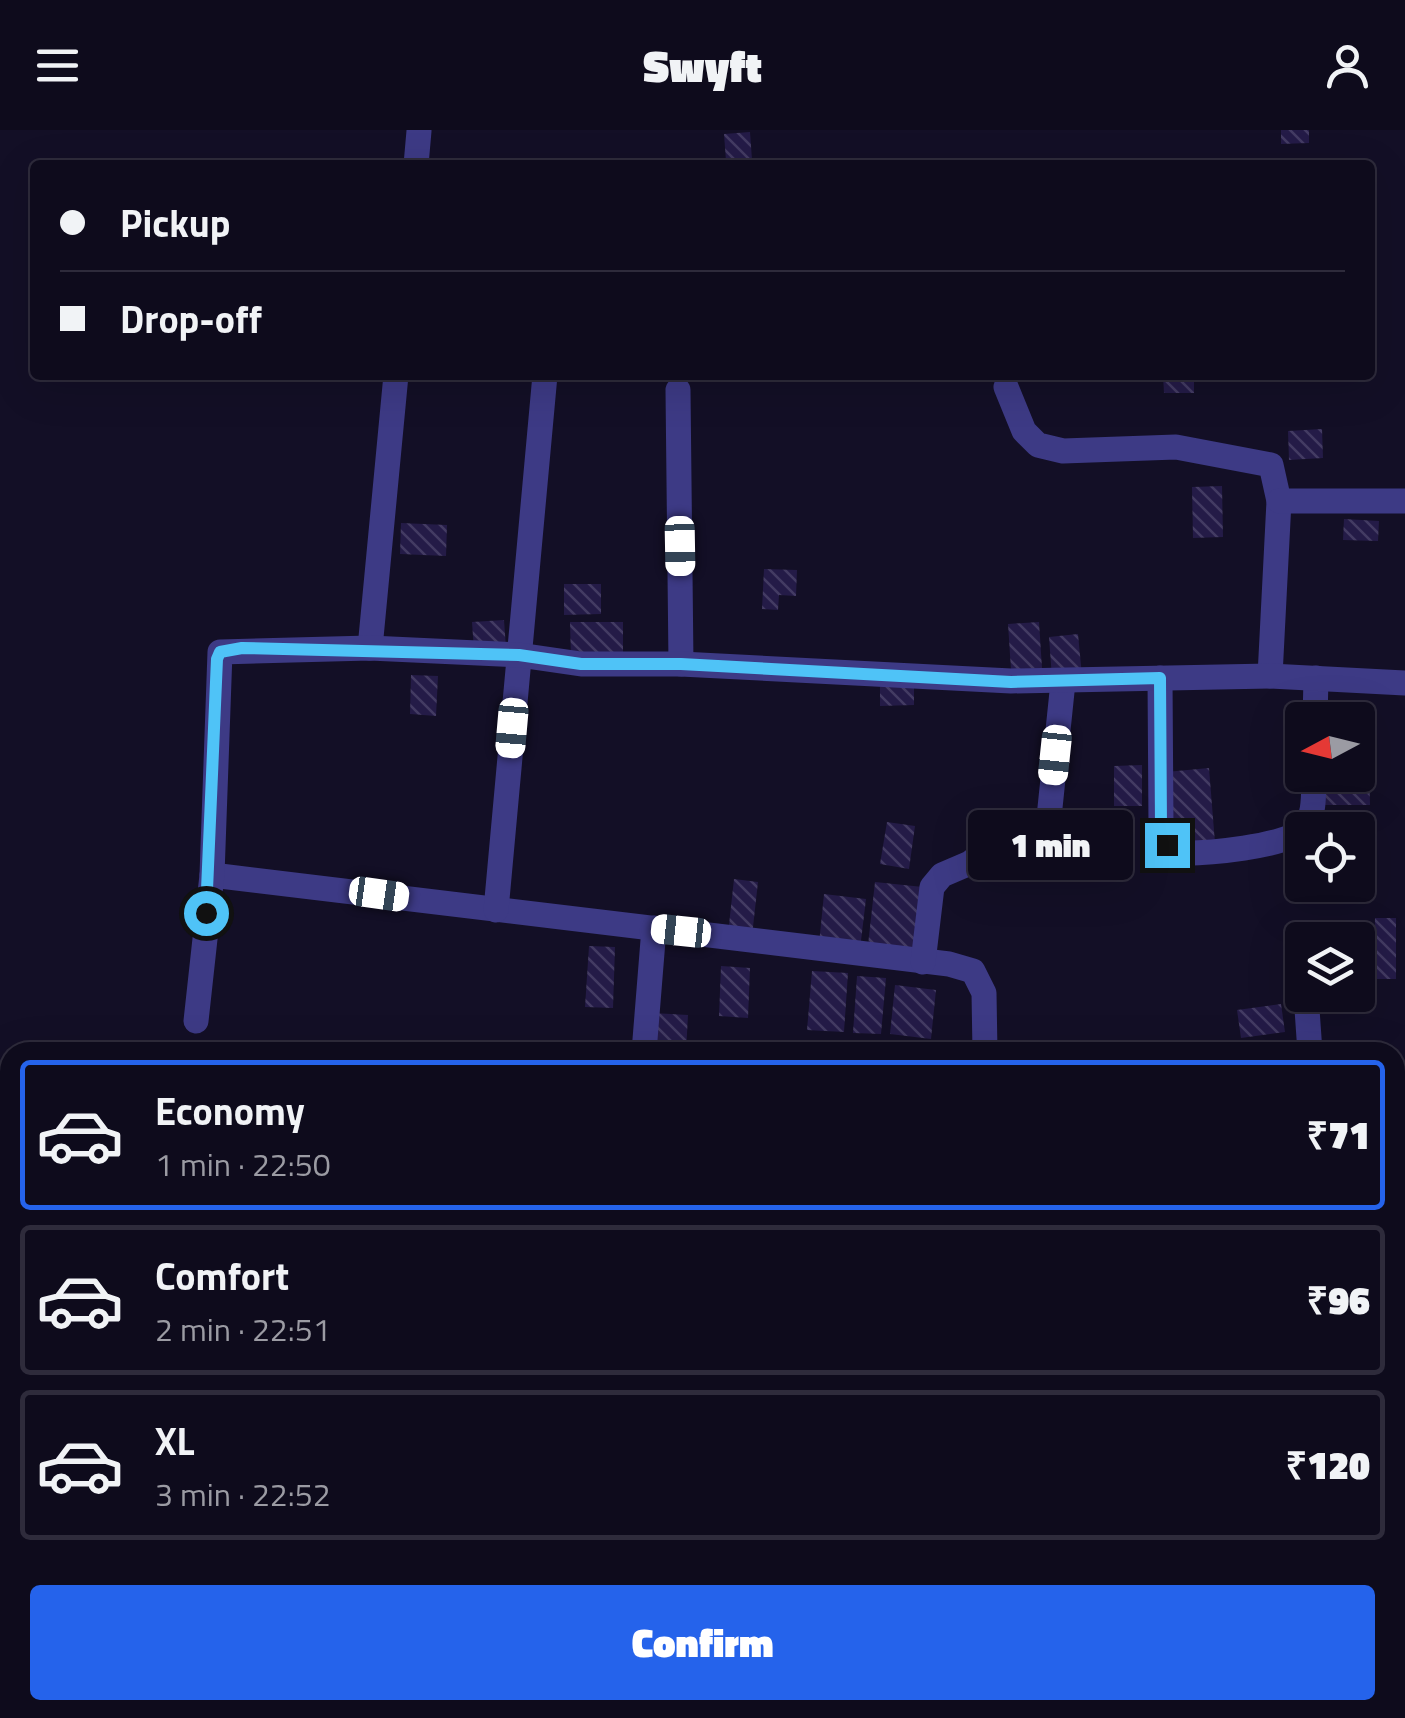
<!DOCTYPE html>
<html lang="en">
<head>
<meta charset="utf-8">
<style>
  :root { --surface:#0e0b1c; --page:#171425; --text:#f1f3f6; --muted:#9b9ba3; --line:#2e2b3b; --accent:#2563eb }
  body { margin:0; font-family:"Titillium Web",sans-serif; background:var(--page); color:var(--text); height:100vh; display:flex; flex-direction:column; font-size:38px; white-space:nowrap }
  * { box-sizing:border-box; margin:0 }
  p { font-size:32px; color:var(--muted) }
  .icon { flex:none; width:55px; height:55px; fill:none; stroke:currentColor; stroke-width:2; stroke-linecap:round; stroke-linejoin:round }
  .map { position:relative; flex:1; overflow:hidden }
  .side { position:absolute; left:0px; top:912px; width:1405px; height:678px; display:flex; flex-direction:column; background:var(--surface); border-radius:30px 30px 0 0; box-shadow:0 10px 40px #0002,0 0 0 2px var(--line) }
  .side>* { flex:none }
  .guide { position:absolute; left:30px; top:30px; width:1345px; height:220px; border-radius:10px; box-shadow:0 10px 40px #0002,0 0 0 2px var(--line); display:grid; align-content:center; height:220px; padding:0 30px; background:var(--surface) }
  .needle { width:65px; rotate:263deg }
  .controls { position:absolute; left:1285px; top:572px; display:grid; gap:20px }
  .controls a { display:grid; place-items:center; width:90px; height:90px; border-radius:10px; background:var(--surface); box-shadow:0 10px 40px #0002,0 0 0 2px var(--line); font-size:50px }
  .end { position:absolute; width:45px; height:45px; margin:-22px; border:12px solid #4fc3f7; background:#111; box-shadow:0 0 0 5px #111 }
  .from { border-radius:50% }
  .bubble { position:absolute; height:70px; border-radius:10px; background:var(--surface); box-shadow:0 10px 40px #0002,0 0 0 2px var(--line); font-size:32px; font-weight:800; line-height:70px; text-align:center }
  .car { position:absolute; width:30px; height:60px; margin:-30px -15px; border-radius:12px; box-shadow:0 0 8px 2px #0007; background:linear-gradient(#fff 24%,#345 0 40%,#fff 0 76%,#345 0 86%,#fff 0) }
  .guide b { display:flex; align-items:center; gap:35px; height:95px; font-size:38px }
  .guide b+b { border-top:2px solid var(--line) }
  .guide i { width:25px; height:25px; background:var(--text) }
  ul { padding:18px 0 0; list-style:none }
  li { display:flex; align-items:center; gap:30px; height:150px; margin:0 20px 15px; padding:0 10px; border:5px solid var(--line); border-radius:10px }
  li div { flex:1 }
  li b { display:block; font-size:38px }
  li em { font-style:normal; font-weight:800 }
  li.on { border-color:var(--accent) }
  li>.icon { width:90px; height:90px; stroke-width:1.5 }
  .primary-button { display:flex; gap:20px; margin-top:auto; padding:20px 30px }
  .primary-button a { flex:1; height:115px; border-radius:10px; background:var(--accent); color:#fff; font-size:40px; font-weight:800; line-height:115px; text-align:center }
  header { display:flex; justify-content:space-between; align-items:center; height:130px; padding:0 30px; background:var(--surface); font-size:45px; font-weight:800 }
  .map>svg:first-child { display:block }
</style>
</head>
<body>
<header><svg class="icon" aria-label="menu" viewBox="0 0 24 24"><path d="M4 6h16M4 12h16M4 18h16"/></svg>Swyft<svg class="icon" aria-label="person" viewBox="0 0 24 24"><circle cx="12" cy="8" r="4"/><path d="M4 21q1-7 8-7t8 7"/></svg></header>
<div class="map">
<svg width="1405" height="1588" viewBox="0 0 1405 1588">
  <defs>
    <pattern id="building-back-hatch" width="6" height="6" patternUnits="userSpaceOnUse" patternTransform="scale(2.5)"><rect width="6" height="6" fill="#241b47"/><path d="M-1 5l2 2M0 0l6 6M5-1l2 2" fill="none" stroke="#433b63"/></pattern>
  </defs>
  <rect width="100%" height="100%" fill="#130f26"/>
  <g fill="url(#building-back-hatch)">
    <path d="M1281 0H1309V13L1281 14Z"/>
    <path d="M750 2 752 30 726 31 724 4Z"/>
    <path d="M1163 245H1194V263H1164Z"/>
    <path d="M1322 299 1323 328 1289 330 1288 301Z"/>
    <path d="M1222 356 1223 407 1193 408 1192 357Z"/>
    <path d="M1344 389 1379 391 1378 411 1343 410Z"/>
    <path d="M401 393 447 395 446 426 400 424Z"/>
    <path d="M764 439 797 440 796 466 779 465 778 480 762 479Z"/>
    <path d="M564 454H601V484L564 485Z"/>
    <path d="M504 490 506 518 474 521 472 492Z"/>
    <path d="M570 492H623V528H571Z"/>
    <path d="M1039 492 1042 538 1011 540 1008 494Z"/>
    <path d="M1078 504 1082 546 1052 548 1049 507Z"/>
    <path d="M411 545 438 546 436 586 410 584Z"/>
    <path d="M914 553V575L880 576V554Z"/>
    <path d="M1366 576 1367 623H1358V590H1328L1327 577Z"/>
    <path d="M1358 632H1369L1370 675H1325L1324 645H1358Z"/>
    <path d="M1142 635V676H1114V636Z"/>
    <path d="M1209 638 1215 713 1172 716 1166 642Z"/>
    <path d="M887 692 915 696 909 739 880 734Z"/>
    <path d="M734 749 758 752 752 806 728 804Z"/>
    <path d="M875 752 923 757 915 830 867 824Z"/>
    <path d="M824 764 866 769 860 819 819 814Z"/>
    <path d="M1375 788H1396V849H1374Z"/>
    <path d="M589 816 615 817 613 878 585 877Z"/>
    <path d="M721 836 750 838 748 888 719 886Z"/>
    <path d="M812 841 848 843 844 902 807 900Z"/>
    <path d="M857 846 886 848 881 904 853 903Z"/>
    <path d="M895 855 936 860 931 909 890 904Z"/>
    <path d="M1281 874 1285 902 1241 908 1237 880Z"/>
    <path d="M653 883 688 885 686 922H651Z"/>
    <path d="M1405 953V1061L1395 1062V954Z"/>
    <path d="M995 1580H1038L1039 1588H996Z"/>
  </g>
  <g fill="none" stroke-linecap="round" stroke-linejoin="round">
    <g stroke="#3d3a85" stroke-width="25">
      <path d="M416 35 419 1"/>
      <path d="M1006 257 1024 301 1038 315 1063 321 1176 317 1271 335 1279 371 1270 546"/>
      <path d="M678 260 681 534"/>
      <path d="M1279 371H1405"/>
      <path d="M370 518 396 245"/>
      <path d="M1160 548 1161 696 1167 715 1178 723C1203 724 1287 717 1303 699 1316 686 1313 662 1314 645"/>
      <path d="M1315 590 1316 548"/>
      <path d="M212 745 949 834 973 841 984 863 985 922"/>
      <path d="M496 780 545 245"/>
      <path d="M1302 820V824"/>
      <path d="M923 832 932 757 942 745 970 733 992 716 1039 711 1048 697 1063 552"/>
      <path d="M1306 865 1310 922"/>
      <path d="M196 891 212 745 220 522 370 518 519 525 581 534H681L1011 551 1270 546 1405 553"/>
      <path d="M644 922 654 798"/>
      <path d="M1395 1066 1405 1065"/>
      <path d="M0 1579 10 1577"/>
      <path d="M169 1580 173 1588"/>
      <path d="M405 1580 410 1588"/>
      <path d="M985 1580 990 1588"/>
      <path d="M1341 1580V1588"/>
      <path d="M784 1588 790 1580"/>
    </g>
  </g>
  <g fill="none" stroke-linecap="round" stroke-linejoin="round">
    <path stroke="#4fc3f7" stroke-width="12" d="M206 783 217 529 220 522 242 518 519 525 581 534H681L1011 552 1160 548 1161 696 1167 715"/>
  </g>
</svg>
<div class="controls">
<a><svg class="needle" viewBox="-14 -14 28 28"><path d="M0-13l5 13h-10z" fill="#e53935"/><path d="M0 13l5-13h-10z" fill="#9b9ba3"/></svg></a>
<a><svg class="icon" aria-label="locate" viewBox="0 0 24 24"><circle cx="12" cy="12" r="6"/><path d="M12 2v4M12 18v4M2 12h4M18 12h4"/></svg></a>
<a><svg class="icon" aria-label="layers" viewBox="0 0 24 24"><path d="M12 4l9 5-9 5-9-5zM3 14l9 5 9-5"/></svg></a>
</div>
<i class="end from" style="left:206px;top:783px"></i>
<i class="end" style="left:1167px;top:715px"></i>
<div class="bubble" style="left:968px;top:680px;width:165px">1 min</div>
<i class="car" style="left:680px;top:416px;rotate:179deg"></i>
<i class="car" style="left:512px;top:598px;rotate:185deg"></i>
<i class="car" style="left:1055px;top:625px;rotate:186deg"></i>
<i class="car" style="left:379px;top:764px;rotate:98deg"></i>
<i class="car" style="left:681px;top:801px;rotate:276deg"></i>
<div class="guide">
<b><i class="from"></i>Pickup</b>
<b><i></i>Drop-off</b>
</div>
<section class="side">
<ul>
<li class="on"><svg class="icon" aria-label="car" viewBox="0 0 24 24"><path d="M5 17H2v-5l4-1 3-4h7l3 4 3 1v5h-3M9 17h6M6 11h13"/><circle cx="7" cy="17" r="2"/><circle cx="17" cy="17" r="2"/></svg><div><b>Economy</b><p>1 min · 22:50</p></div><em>₹71</em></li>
<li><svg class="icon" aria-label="car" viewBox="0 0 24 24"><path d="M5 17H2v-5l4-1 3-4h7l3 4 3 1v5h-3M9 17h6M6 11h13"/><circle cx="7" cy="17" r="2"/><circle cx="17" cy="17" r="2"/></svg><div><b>Comfort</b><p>2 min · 22:51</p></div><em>₹96</em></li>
<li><svg class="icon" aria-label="car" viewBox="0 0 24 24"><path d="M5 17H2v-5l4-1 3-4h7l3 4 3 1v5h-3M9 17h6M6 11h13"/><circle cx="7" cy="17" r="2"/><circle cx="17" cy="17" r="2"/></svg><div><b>XL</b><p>3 min · 22:52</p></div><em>₹120</em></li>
</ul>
<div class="primary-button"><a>Confirm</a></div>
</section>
</div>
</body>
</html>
